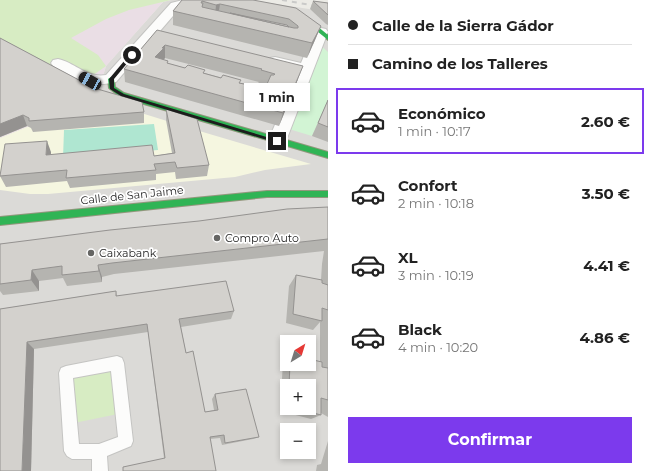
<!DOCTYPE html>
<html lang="es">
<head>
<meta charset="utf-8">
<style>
  :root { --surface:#fff; --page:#f6f6f6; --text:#222; --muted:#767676; --line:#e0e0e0; --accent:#7c3aed }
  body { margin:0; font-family:Montserrat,sans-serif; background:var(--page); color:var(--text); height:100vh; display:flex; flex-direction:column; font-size:15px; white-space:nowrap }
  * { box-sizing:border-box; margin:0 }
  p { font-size:13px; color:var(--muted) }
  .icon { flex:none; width:22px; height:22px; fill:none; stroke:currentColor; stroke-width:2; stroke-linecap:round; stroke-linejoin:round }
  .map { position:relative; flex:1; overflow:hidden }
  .sheet { display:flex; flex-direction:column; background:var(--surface); width:324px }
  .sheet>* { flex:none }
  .guide { display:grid; align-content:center; height:88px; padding:0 20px; background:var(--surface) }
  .needle { width:26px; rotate:38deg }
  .tools { position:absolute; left:280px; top:335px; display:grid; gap:8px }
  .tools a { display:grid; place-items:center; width:36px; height:36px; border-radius:0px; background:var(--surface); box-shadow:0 2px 6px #0003; font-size:20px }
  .end { position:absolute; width:18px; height:18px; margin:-9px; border:5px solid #1d1d1d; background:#fff; box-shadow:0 0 0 2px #fff }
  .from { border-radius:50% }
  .bubble { position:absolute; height:28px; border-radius:0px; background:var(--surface); box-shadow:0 2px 6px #0003; font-size:13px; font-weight:700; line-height:28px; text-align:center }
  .car { position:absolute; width:12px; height:24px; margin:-12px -6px; border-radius:5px; box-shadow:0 0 3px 1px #0007; background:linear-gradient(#222 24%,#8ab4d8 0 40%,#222 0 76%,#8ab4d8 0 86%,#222 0) }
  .guide b { display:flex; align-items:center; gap:14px; height:38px; font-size:15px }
  .guide b+b { border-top:1px solid var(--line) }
  .guide i { width:10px; height:10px; background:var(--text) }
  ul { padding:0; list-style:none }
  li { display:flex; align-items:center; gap:12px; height:66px; margin:0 8px 6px; padding:0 12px; border:2px solid transparent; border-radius:0px }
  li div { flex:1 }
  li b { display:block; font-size:15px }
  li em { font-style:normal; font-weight:700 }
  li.on { border-color:var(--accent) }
  li>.icon { width:36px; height:36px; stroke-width:1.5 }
  .action { display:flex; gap:8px; margin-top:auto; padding:8px 20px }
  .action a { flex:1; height:46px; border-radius:0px; background:var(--accent); color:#fff; font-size:16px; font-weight:700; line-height:46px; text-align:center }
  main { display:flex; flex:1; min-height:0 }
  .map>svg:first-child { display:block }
</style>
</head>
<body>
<main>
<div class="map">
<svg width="328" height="471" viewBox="0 0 328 471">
  <rect width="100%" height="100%" fill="#ecebe6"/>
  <path fill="#dbdad7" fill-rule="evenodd" d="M171 0H250L328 12V471H0V138L96 99 106 66 163 2ZM287 342H309V364H287ZM287 386H309V408H287ZM287 430H309V452H287Z"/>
  <path fill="#eadee5" d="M0 0H171L163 2 106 66 96 99 0 138Z"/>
  <path fill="#f5f6e0" d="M96 99 196 130 311 164 265 170 235 177 48 194H30L0 190V138Z"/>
  <g fill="#d7ecc3">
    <path d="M0 0H171L129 10 106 19 71 38 98 55 106 66 75 88 0 47Z"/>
    <path d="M113 371 118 414 74 423 72 378Z"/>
  </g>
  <path fill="#d2f4d4" d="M315 40 328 52V107L326 106 312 136 279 126Z"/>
  <path fill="#afe6d1" d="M154 124 158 150 63 158 64 130Z"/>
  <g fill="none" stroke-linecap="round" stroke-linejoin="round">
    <g stroke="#c4c4c2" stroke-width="2">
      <path id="lane" d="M117 356 122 358 124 363 133 441 131 446 107 456 108 471H92V459H72L67 456 64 451 59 373 61 368 66 366ZM111 371 118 437 99 444H79L73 378Z"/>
    </g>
    <g stroke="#c4c4c2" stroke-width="2">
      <g id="street">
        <path d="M183 0H204L202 3 179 9 116 82C97 87 81 83 64 73 59 70 54 68 51 63L53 60 58 59C76 63 86 78 106 75L171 3Z"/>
        <path d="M321 28 326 29 328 32 286 141 283 145 277 147 271 145 268 141 298 71 270 64 268 61 270 58 275 57 301 63 314 32 316 29Z"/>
      </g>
    </g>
    <g stroke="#93977d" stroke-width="2">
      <g id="fast">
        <path d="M295 14 306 17 328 35V40L302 19 293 17V15Z"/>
        <path d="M111 77 114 79 115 87 124 93 328 152V158L120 97 109 88 108 79Z"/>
        <path d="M267 191H328V197H267L0 225V217Z"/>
      </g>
    </g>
    <use href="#lane" fill="#fcfcfb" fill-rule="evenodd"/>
    <use href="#street" fill="#fcfcfb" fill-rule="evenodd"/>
    <use href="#fast" fill="#30b455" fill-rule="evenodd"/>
    <path stroke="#cacac9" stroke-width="2" stroke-dasharray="5 5" stroke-linecap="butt" d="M282 0 328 8"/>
  </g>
  <g fill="#b5b4b0" fill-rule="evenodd">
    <path d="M182 0H253L321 26 315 40 307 58 173 25V11Z"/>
    <path d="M313 1 328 3V25L326 24 310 9Z"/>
    <path d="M157 30 298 79 279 126 125 82 124 69ZM165 58 259 82 258 83 266 85V87L255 85H249L167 63 168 61 164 60Z"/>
    <path d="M0 38 94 88 144 112V123L33 132 31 128 27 126 0 137Z"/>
    <path d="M328 100V142L312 136Z"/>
    <path d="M166 109 209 165 207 176 176 179 175 172 156 174V180L70 188 67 181 6 187 0 176 51 152V155L154 156 172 153 166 120Z"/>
    <path d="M328 207V417L321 413V415L311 419 280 411 283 362 287 358V364H309L320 362V322L313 330 286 323 289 286 296 275 321 280 322 264 324 251 114 274 102 277V282L67 286 63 278 39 281V291L3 295 0 291V244ZM287 386H309V408H287Z"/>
    <path d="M116 291 117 296 234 311 231 319 181 327 186 353 205 412 214 410 212 399 215 394 259 437 253 439 222 445 220 438 210 439 164 458 148 332 34 349 31 471 0 309Z"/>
    <path d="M328 441V471H316L317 465 321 464Z"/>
  </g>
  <g fill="#949290">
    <path d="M220 4 218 17 215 16 216 5Z"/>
    <path d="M321 26 315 40 307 58 312 43Z"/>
    <path d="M165 45V58L164 59V62L155 57Z"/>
    <path d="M303 66 298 79 279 126 283 113Z"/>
    <path d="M23 115 27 126 0 137V124Z"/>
    <path d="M47 141 51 152 50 166 46 155Z"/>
    <path d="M98 265 102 277V282L99 271Z"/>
    <path d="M32 270 39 281V291L31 280Z"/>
    <path d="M27 342 34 349 31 471H22Z"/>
  </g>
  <g fill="#d3d1cd" stroke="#949290" fill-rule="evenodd">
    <path d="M182 0H253L296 8 321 26 312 43 173 11ZM202 1 216 5 220 4 289 19 298 26V28H294L202 7 203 3H201Z"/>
    <path d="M313 1 328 3V15Z"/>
    <path d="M230 13 287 25 289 27Z"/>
    <path d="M157 30 303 66 283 113 124 69ZM165 45 262 69 261 70 275 74 274 75H271L267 84 270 85 269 88 255 84V85L250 84 249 85 239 83 241 80 223 75 221 78 203 73 205 70 188 65 185 68 167 63 168 61 155 57 164 48H162Z"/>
    <path d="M0 38 94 88 142 102 144 112 29 121V118L23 115 0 124Z"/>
    <path d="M328 100V127L318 123Z"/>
    <path d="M166 109 197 119 209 165 177 168 175 162 154 164 156 170 66 178 67 170 0 176 5 144 47 141 46 155 152 145 154 156 175 153Z"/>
    <path d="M328 207V239L112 263 98 265 99 271 62 275V266L32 270 31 280 0 284V244L110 230 199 221 287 209Z"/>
    <path d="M296 275 322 280V283L328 285V310L322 308V321L293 314Z"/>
    <path d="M226 281 234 311 179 319 186 353 193 351 205 412 218 410 215 394 246 389 259 437 225 443 224 435 210 437 216 471H123V467L165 458 147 324 27 342 22 471H0V309L116 291V296Z"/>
    <path d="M309 359 322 362V367L328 368V400L321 398V415L295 408H309V386H289L290 364H309Z"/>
  </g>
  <path fill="#1d1d1d" d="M130 54 134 55 114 79V88L124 94 280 141 277 143 121 96 110 89 109 79Z"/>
  <g fill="#656563" stroke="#fff" stroke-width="1.5">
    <circle cx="217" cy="238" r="4"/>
    <circle cx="91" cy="253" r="4"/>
  </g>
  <g text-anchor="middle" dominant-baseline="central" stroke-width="3.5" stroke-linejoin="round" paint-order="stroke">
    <g font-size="11" fill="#1d1d1d" stroke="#fff">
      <text transform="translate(132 195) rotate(-6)">Calle de San Jaime</text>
    </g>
    <g font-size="11" fill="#1d1d1d" stroke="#fff" text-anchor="start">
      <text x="225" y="238">Compro Auto</text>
      <text x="99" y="253">Caixabank</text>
    </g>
  </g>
</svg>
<div class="tools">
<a><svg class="needle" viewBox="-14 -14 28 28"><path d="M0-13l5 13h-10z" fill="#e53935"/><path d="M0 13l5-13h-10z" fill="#767676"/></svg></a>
<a>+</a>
<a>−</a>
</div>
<i class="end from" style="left:132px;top:55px"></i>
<i class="end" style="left:277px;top:141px"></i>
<div class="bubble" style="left:244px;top:83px;width:66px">1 min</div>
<i class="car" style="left:90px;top:81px;rotate:299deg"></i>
</div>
<section class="sheet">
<div class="guide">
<b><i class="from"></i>Calle de la Sierra Gádor</b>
<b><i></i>Camino de los Talleres</b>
</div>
<ul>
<li class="on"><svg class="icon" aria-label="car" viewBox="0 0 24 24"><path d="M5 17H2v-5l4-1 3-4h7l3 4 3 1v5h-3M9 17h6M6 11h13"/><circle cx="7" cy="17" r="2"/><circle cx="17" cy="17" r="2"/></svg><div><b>Económico</b><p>1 min · 10:17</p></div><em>2.60 €</em></li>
<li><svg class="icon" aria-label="car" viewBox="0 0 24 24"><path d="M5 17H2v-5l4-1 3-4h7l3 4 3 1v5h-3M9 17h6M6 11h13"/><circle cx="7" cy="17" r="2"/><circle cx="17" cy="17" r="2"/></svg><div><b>Confort</b><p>2 min · 10:18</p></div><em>3.50 €</em></li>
<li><svg class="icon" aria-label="car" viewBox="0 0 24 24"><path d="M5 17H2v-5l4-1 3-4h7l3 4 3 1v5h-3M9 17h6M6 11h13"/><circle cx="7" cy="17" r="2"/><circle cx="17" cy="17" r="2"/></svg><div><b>XL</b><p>3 min · 10:19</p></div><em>4.41 €</em></li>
<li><svg class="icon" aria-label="car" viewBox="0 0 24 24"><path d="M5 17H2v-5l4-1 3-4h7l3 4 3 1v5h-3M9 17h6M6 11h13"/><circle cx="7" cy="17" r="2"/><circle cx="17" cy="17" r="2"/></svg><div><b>Black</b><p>4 min · 10:20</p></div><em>4.86 €</em></li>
</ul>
<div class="action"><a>Confirmar</a></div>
</section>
</main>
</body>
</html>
